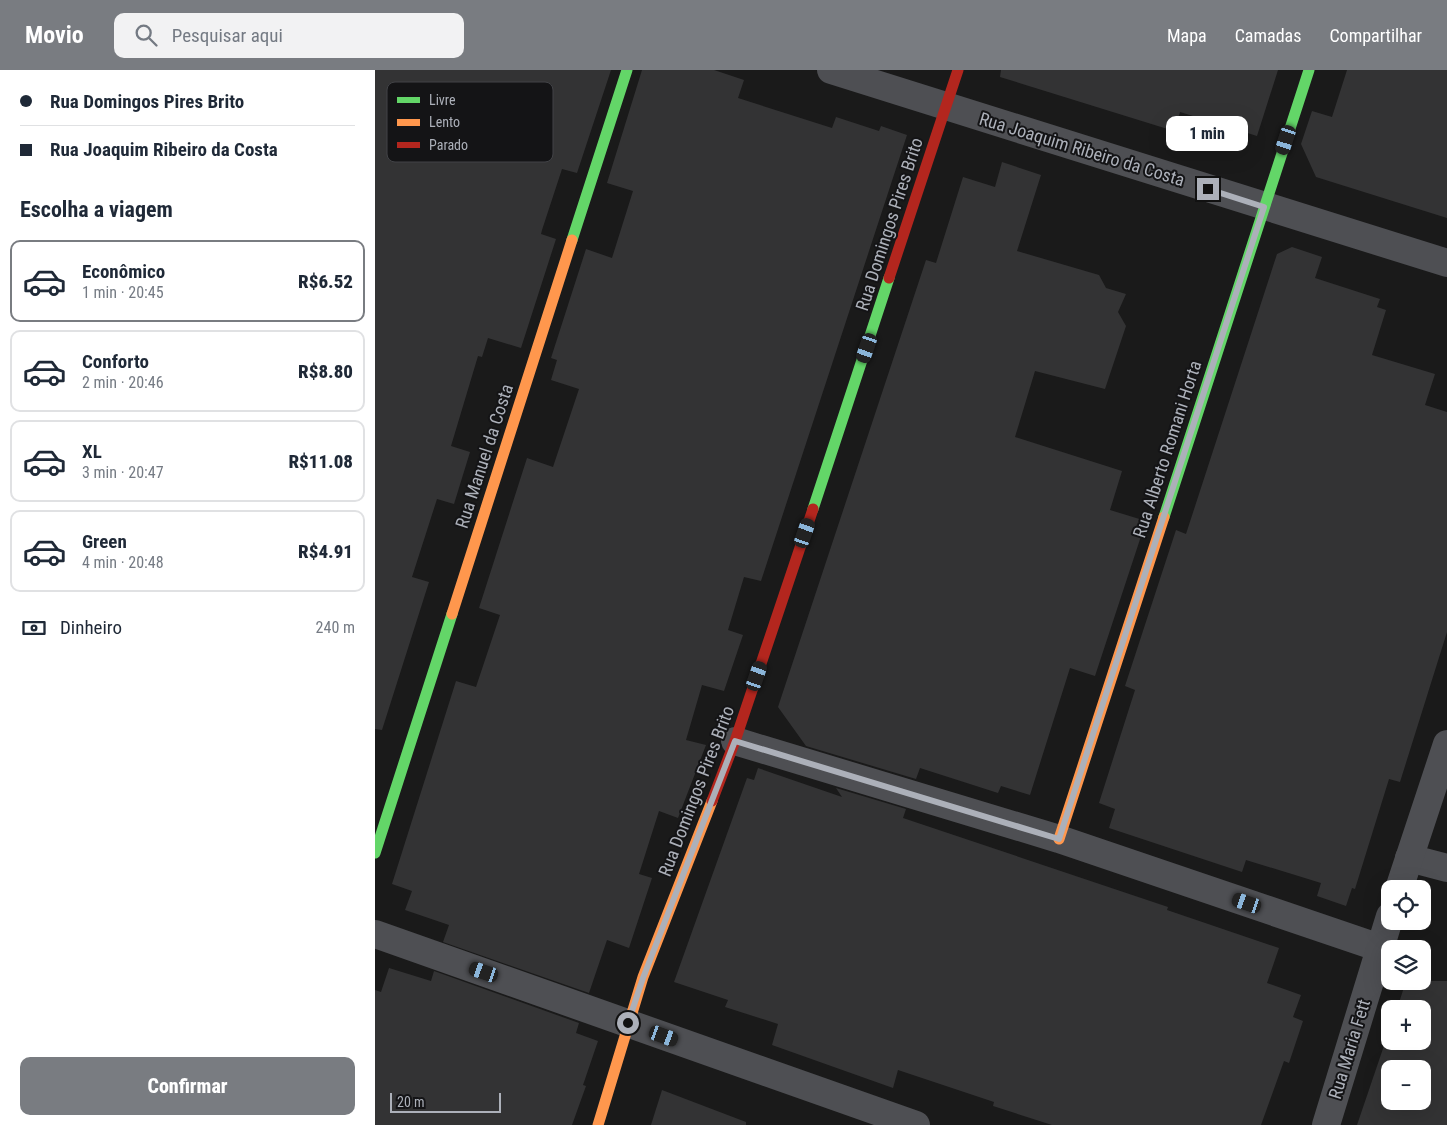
<!DOCTYPE html>
<html lang="pt">
<head>
<meta charset="utf-8">
<style>
  :root { --surface:#fff; --page:#f2f2f3; --text:#1f2937; --muted:#747a83; --line:#e0e1e3; --accent:#797c81 }
  body { margin:0; font-family:"Roboto Condensed",sans-serif; background:var(--page); color:var(--text); height:100vh; display:flex; flex-direction:column; font-size:19px; white-space:nowrap }
  * { box-sizing:border-box; margin:0 }
  p { font-size:16px; color:var(--muted) }
  .icon { flex:none; width:28px; height:28px; fill:none; stroke:currentColor; stroke-width:2; stroke-linecap:round; stroke-linejoin:round }
  .map { position:relative; flex:1; overflow:hidden }
  .panel { display:flex; flex-direction:column; background:var(--surface); width:375px }
  .panel>* { flex:none }
  .guide { display:grid; align-content:center; height:110px; padding:0 20px; background:var(--surface) }
  .fabs { position:absolute; left:1006px; top:810px; display:grid; gap:10px }
  .fabs a { display:grid; place-items:center; width:50px; height:50px; border-radius:10px; background:var(--surface); box-shadow:0 5px 20px #0002; font-size:25px }
  .scale { position:absolute; left:15px; bottom:12px; width:111px; box-sizing:border-box; padding-left:5px; border:2px solid #acb0b9; border-top:0; font-size:14px; line-height:18px; white-space:nowrap; color:#acb0b9; -webkit-text-stroke:4px #141416; paint-order:stroke }
  .end { position:absolute; width:22px; height:22px; margin:-11px; border:6px solid #acb0b9; background:#111; box-shadow:0 0 0 2px #111 }
  .from { border-radius:50% }
  .bubble { position:absolute; height:35px; border-radius:10px; background:var(--surface); box-shadow:0 5px 20px #0002; font-size:16px; font-weight:800; line-height:35px; text-align:center }
  .car { position:absolute; width:15px; height:30px; margin:-15px -8px; border-radius:6px; box-shadow:0 0 4px 1px #0007; background:linear-gradient(#222 24%,#8ab4d8 0 40%,#222 0 76%,#8ab4d8 0 86%,#222 0) }
  .guide b { display:flex; align-items:center; gap:18px; height:48px; font-size:19px }
  .guide b+b { border-top:1px solid var(--line) }
  .guide i { width:12px; height:12px; background:var(--text) }
  ul { padding:0; list-style:none }
  li { display:flex; align-items:center; gap:15px; height:82px; margin:0 10px 8px; padding:0 10px; border:2px solid var(--line); border-radius:10px }
  li div { flex:1 }
  li b { display:block; font-size:19px }
  li em { font-style:normal; font-weight:800 }
  li.active { border-color:var(--accent) }
  li>.icon { width:45px; height:45px; stroke-width:1.5 }
  h2 { padding:0 20px; font-size:22px; line-height:60px }
  .pay { display:flex; align-items:center; gap:12px; height:55px; padding:0 20px; font-size:19px }
  .pay p { margin-inline-start:auto }
  .action { display:flex; gap:10px; margin-top:auto; padding:10px 20px }
  .action a { flex:1; height:58px; border-radius:10px; background:var(--accent); color:#fff; font-size:20px; font-weight:800; line-height:58px; text-align:center }
  header { display:flex; align-items:center; gap:30px; box-sizing:border-box; height:70px; padding:0 25px; background:var(--accent); color:#fff }
  header strong { font-size:24px }
  nav { display:flex; gap:28px; margin-inline-start:auto; font-size:18px }
  .search { width:350px; height:45px; background:var(--page); display:flex; align-items:center; gap:12px; box-sizing:border-box; padding:0 18px; border-radius:10px; color:var(--muted); font-size:19px }
  main { display:flex; flex:1; min-height:0 }
  .map>svg:first-child { display:block }
</style>
</head>
<body>
<header>
<strong>Movio</strong>
<div class="search"><svg class="icon" aria-label="search" viewBox="0 0 24 24"><circle cx="10" cy="10" r="6"/><path d="M15 15l6 6"/></svg>Pesquisar aqui</div>
<nav><a>Mapa</a><a>Camadas</a><a>Compartilhar</a></nav>
</header>
<main>
<section class="panel">
<div class="guide">
<b><i class="from"></i>Rua Domingos Pires Brito</b>
<b><i></i>Rua Joaquim Ribeiro da Costa</b>
</div>
<h2>Escolha a viagem</h2>
<ul>
<li class="active"><svg class="icon" aria-label="car" viewBox="0 0 24 24"><path d="M5 17H2v-5l4-1 3-4h7l3 4 3 1v5h-3M9 17h6M6 11h13"/><circle cx="7" cy="17" r="2"/><circle cx="17" cy="17" r="2"/></svg><div><b>Econômico</b><p>1 min · 20:45</p></div><em>R$6.52</em></li>
<li><svg class="icon" aria-label="car" viewBox="0 0 24 24"><path d="M5 17H2v-5l4-1 3-4h7l3 4 3 1v5h-3M9 17h6M6 11h13"/><circle cx="7" cy="17" r="2"/><circle cx="17" cy="17" r="2"/></svg><div><b>Conforto</b><p>2 min · 20:46</p></div><em>R$8.80</em></li>
<li><svg class="icon" aria-label="car" viewBox="0 0 24 24"><path d="M5 17H2v-5l4-1 3-4h7l3 4 3 1v5h-3M9 17h6M6 11h13"/><circle cx="7" cy="17" r="2"/><circle cx="17" cy="17" r="2"/></svg><div><b>XL</b><p>3 min · 20:47</p></div><em>R$11.08</em></li>
<li><svg class="icon" aria-label="car" viewBox="0 0 24 24"><path d="M5 17H2v-5l4-1 3-4h7l3 4 3 1v5h-3M9 17h6M6 11h13"/><circle cx="7" cy="17" r="2"/><circle cx="17" cy="17" r="2"/></svg><div><b>Green</b><p>4 min · 20:48</p></div><em>R$4.91</em></li>
</ul>
<div class="pay"><svg class="icon" aria-label="cash" viewBox="0 0 24 24"><path d="M3 7h18v10H3z"/><circle cx="12" cy="12" r="2"/></svg>Dinheiro<p>240 m</p></div>
<div class="action"><a>Confirmar</a></div>
</section>
<div class="map">
<svg width="1072" height="1055" viewBox="0 0 1072 1055">
  <rect width="100%" height="100%" fill="#1a1a1a"/>
  <g fill="#333334" fill-rule="evenodd">
    <path d="M0 0H236L202 103 187 99 167 160 166 164 181 169 146 278 113 268 107 287 103 286 76 376 95 382 79 434 62 429 37 507 54 512 7 660 0 659Z"/>
    <path d="M267 0H339L369 10 363 28 457 58 461 47 504 61 506 56 532 65 386 511 369 507 353 560 368 565 349 621 327 615 311 670 331 675 303 748 284 741 264 804 277 808 254 878 232 870 214 923 68 872 74 855 30 840 37 821 17 814 81 611 101 617 125 545 104 538 152 388 178 397 204 319 176 310 182 290 176 288 211 179 237 188 258 121 232 113Z"/>
    <path d="M626 0H903L882 66 805 42 799 61 625 7Z"/>
    <path d="M972 0H1072V148L941 107 926 74 937 41 957 47Z"/>
    <path d="M627 92 666 105 642 181 724 205 731 218 751 224 743 242 751 256 730 319 660 301 640 367 747 401 735 440 771 451 720 606 695 598 655 725 626 716 623 723 545 698 541 709 431 676 403 637 551 190 561 193 588 107 620 117Z"/>
    <path d="M917 177 947 187 940 208 1005 229 1002 237 1011 240 997 285 1060 304 1050 335 1072 342V562L1025 712 1014 709 980 819 977 818 971 836 942 826 946 813 871 790 867 802 734 758 740 739 724 733 760 620 750 616 801 460 811 464 902 184Z"/>
    <path d="M383 698 467 727 461 718 531 739 528 748 793 837 792 840 904 878 892 913 926 925 918 947 928 951 914 993 909 991 886 1055H677L618 1036 619 1032 523 1000 518 1018 397 975 403 954 350 937 353 930 299 912 372 708 379 710Z"/>
    <path d="M14 898 56 911 59 901 204 953 201 963 223 971 208 1015 211 1016 197 1055H0V920L6 922Z"/>
    <path d="M1031 911H1072V1055H982L1015 958V971H1048V939H1022ZM1015 999H1048V1031H1015Z"/>
    <path d="M287 1020 371 1052V1055H276Z"/>
  </g>
  <g fill="none" stroke-linecap="round" stroke-linejoin="round">
    <g stroke="#4e4f53" stroke-width="28">
      <path d="M456 0 1072 193"/>
      <path d="M360 671 684 769 1005 878"/>
      <path d="M1034 788 1072 798"/>
      <path d="M1024 819 1072 674"/>
      <path d="M0 864 541 1055"/>
      <path d="M951 1055 1015 846"/>
    </g>
    <g stroke="#63d668" stroke-width="11">
      <path d="M197 170 252 0"/>
      <path d="M438 439 514 208"/>
      <path d="M789 447 934 0"/>
      <path d="M0 783 77 544"/>
    </g>
    <g stroke="#ff974d" stroke-width="11">
      <path d="M77 544 197 170"/>
      <path d="M684 769 789 447"/>
      <path d="M223 1055 268 907 337 731"/>
    </g>
    <g stroke="#b3261e" stroke-width="11">
      <path d="M514 208 583 0"/>
      <path d="M337 731 360 671 438 439"/>
    </g>
  </g>
  <g fill="none" stroke-linecap="round" stroke-linejoin="round">
    <path stroke="#acb0b9" stroke-width="6" d="M253 953 268 908 360 671 684 769 889 137 833 119"/>
  </g>
  <g text-anchor="middle" dominant-baseline="central" stroke-width="4" stroke-linejoin="round" paint-order="stroke">
    <g font-size="18" fill="#acb0b9" stroke="#141416">
      <text transform="translate(707 79) rotate(17)">Rua Joaquim Ribeiro da Costa</text>
      <text transform="translate(514 154) rotate(-72)">Rua Domingos Pires Brito</text>
      <text transform="translate(792 379) rotate(-72)">Rua Alberto Romani Horta</text>
      <text transform="translate(109 386) rotate(-72)">Rua Manuel da Costa</text>
      <text transform="translate(321 721) rotate(-69)">Rua Domingos Pires Brito</text>
      <text transform="translate(974 979) rotate(-73)">Rua Maria Fett</text>
    </g>
  </g>
  <rect x="12" y="12" width="166" height="80" rx="8" fill="#141416" stroke="#424347" stroke-width="1"/>
  <rect x="22" y="27" width="23" height="6" fill="#63d668"/>
  <rect x="22" y="49" width="23" height="7" fill="#ff974d"/>
  <rect x="22" y="72" width="23" height="6" fill="#b3261e"/>
  <g font-size="14" fill="#acb0b9">
    <text x="54" y="35">Livre</text>
    <text x="54" y="57">Lento</text>
    <text x="54" y="80">Parado</text>
  </g>
</svg>
<div class="fabs">
<a><svg class="icon" aria-label="locate" viewBox="0 0 24 24"><circle cx="12" cy="12" r="6"/><path d="M12 2v4M12 18v4M2 12h4M18 12h4"/></svg></a>
<a><svg class="icon" aria-label="layers" viewBox="0 0 24 24"><path d="M12 4l9 5-9 5-9-5zM3 14l9 5 9-5"/></svg></a>
<a>+</a>
<a>−</a>
</div>
<div class="scale">20 m</div>
<i class="end from" style="left:253px;top:953px"></i>
<i class="end" style="left:833px;top:119px"></i>
<div class="bubble" style="left:791px;top:46px;width:82px">1 min</div>
<i class="car" style="left:911px;top:70px;rotate:198deg"></i>
<i class="car" style="left:492px;top:278px;rotate:199deg"></i>
<i class="car" style="left:430px;top:463px;rotate:19deg"></i>
<i class="car" style="left:382px;top:606px;rotate:19deg"></i>
<i class="car" style="left:872px;top:833px;rotate:289deg"></i>
<i class="car" style="left:109px;top:902px;rotate:289deg"></i>
<i class="car" style="left:289px;top:966px;rotate:110deg"></i>
</div>
</main>
</body>
</html>
